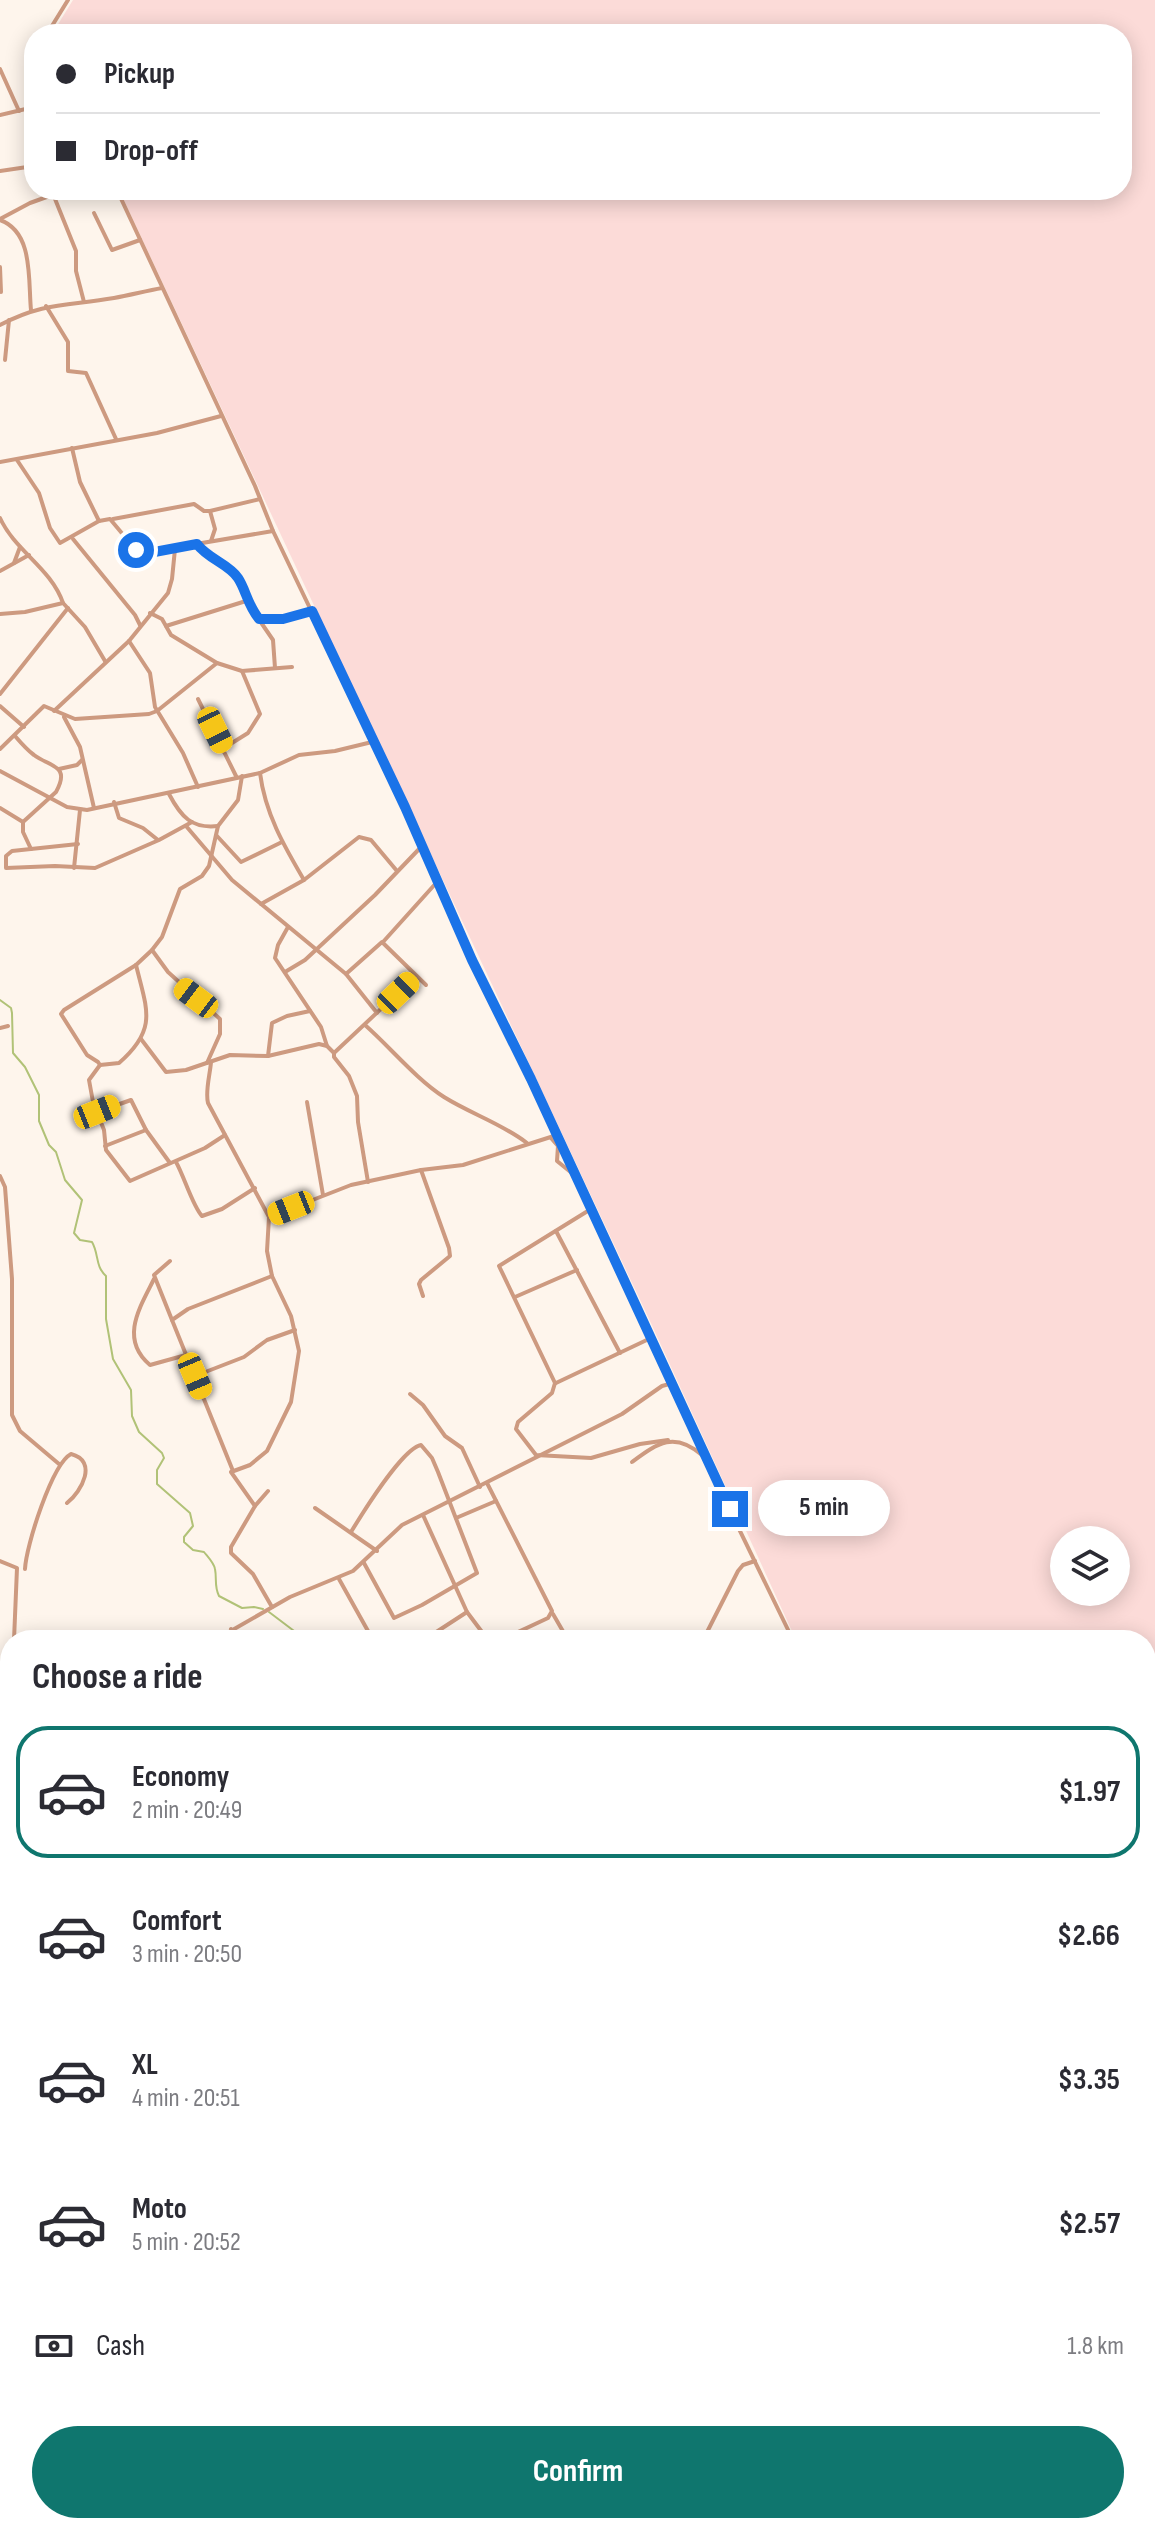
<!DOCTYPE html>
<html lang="en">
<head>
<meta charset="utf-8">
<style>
  :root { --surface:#fff; --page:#f7f7f7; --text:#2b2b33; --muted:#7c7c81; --line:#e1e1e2; --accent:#0f766e }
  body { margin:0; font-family:"Sofia Sans Condensed",sans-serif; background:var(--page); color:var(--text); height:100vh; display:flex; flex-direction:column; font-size:30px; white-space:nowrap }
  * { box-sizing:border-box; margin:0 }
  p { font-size:26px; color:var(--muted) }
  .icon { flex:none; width:44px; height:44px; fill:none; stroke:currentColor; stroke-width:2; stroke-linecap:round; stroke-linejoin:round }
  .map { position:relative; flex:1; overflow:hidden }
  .panel { position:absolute; left:0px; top:1630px; width:1156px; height:904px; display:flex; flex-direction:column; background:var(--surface); border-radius:32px 32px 0 0; box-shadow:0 4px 20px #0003 }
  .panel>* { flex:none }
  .guide { position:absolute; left:24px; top:24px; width:1108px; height:176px; border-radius:32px; box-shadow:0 4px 20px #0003; display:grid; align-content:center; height:176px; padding:0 32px; background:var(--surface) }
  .tools { position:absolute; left:1050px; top:1526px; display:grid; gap:16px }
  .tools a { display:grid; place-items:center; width:80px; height:80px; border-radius:50%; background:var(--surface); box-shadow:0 4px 20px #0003; font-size:40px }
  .end { position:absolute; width:36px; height:36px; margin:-18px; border:10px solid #1a73e8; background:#fff; box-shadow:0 0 0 4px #fff }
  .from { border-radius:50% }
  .bubble { position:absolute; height:56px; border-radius:28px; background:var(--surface); box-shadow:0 4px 20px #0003; font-size:26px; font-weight:700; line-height:56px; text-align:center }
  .car { position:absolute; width:24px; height:48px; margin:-24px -12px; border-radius:10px; box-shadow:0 0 6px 2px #0007; background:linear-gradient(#f5c518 24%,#345 0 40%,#f5c518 0 76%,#345 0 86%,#f5c518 0) }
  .guide b { display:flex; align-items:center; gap:28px; height:76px; font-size:30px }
  .guide b+b { border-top:2px solid var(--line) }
  .guide i { width:20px; height:20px; background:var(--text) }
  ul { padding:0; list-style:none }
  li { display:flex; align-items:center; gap:24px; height:132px; margin:0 16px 12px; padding:0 16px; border:4px solid transparent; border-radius:32px }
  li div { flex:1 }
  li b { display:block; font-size:30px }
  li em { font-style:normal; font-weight:700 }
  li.active { border-color:var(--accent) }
  li>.icon { width:72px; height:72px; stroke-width:1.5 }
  h2 { padding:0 32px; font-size:36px; line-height:96px }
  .pay { display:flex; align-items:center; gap:20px; height:88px; padding:0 32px; font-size:30px }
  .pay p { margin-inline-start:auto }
  .button { display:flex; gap:16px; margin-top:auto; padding:16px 32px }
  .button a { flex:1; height:92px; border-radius:48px; background:var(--accent); color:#fff; font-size:32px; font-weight:700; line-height:92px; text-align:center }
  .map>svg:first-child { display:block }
</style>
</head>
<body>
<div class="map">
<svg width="1155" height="2534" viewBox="0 0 1155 2534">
  <rect width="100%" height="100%" fill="#fef5ec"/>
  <path fill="#fcdbd8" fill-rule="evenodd" d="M73 0H1155V1998L1146 1994V1640H796L649 1319 119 190H1122V34H52ZM1064 1540H1116V1592H1064Z"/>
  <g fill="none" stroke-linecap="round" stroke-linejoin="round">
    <g stroke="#b1c277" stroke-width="2">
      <path d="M0 1000 11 1008 12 1013 13 1053 25 1067 39 1095V1121L49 1145 56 1152 65 1180 82 1200 74 1233 80 1240 92 1242C99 1254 95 1266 106 1276V1319L113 1359 131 1390 132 1416 139 1432 162 1453 164 1458 157 1470V1484L190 1513 193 1526 184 1537V1542L193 1550 204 1552C208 1557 214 1563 215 1569 217 1579 214 1586 219 1596L242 1608 254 1607 263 1609"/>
      <path d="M269 1612 306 1640"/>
      <path d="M524 2534 526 2524"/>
    </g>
    <g stroke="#cd9a80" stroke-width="4">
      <path d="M47 34 68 0"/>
      <path d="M0 69 19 111"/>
      <path d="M0 115 34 107"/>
      <path d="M0 171 34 166"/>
      <path d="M117 190 255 486 273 531 405 807 472 960 531 1079 673 1383 704 1457 793 1640"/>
      <path d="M53 194 76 251V271L84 302"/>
      <path d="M94 213 112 250 140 240"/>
      <path d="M0 219 30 203 66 190"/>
      <path d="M0 220C34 232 28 281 31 310"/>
      <path d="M0 267 1 292"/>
      <path d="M46 306 68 342V371L86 373 116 439"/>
      <path d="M0 325C44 302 67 306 114 298 130 295 146 291 162 288"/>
      <path d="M5 360 9 320"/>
      <path d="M72 448 80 482 99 521"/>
      <path d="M17 460 39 493 50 528 60 543 99 521 110 519 136 550 143 553 273 531"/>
      <path d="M0 462 157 433 221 416"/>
      <path d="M210 511 215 529 211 541"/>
      <path d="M0 518C15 551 51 568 63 603"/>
      <path d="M113 519 194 504 204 511H210L260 499"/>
      <path d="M73 539 135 615 140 625"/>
      <path d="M197 544C208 560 228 564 238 578 246 590 247 605 259 619H283L311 611"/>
      <path d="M14 563 20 547"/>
      <path d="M0 571 29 555"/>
      <path d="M150 613 162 619 171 635 217 663 242 671 292 667"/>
      <path d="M0 614 25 612 63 603 85 627 105 661"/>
      <path d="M260 621 273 640 275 668"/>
      <path d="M166 626 246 601"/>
      <path d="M129 641 150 673 155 707 183 753 198 787"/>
      <path d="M0 694 68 608"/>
      <path d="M198 699 236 776"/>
      <path d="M0 706 24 727"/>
      <path d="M54 711 129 641 168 593 172 579 175 549"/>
      <path d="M64 717 80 747 94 808"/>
      <path d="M15 736C21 743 27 750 34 755 50 767 71 765 56 792L23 822V832L31 849"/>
      <path d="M224 748 248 733 260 714 242 671"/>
      <path d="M0 749 44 706 75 719 149 714 157 711 217 663"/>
      <path d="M59 769 77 765 82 760"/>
      <path d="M0 771 67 807 87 810 260 773 299 755 335 751 372 742"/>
      <path d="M260 773C265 813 284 846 304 880"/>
      <path d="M169 794C181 817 192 829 218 826"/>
      <path d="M114 802 119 818 143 828 158 840"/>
      <path d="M0 808 23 822"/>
      <path d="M186 826 232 880 346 974 377 1013"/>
      <path d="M217 836 241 862 282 842"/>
      <path d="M78 844 12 851 6 856V868L55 866 95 868 159 840 192 822"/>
      <path d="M74 868 80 810"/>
      <path d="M261 904 304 880 359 837 371 840 397 871"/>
      <path d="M288 927 278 945 275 958 321 1027 327 1046"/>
      <path d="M383 942 437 882"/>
      <path d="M152 950 168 972 220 1019V1034L207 1063"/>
      <path d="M285 972 305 960 375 895 421 847"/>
      <path d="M346 974 382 942 426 985"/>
      <path d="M365 1025C390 1047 416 1079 444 1097 471 1114 501 1123 527 1143"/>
      <path d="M0 1028 8 1026"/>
      <path d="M141 1039 166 1072 186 1070 230 1055 268 1056 319 1044 327 1046 334 1053"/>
      <path d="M268 1056 272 1023 287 1016 310 1011"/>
      <path d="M211 1062C210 1075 205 1091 208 1103L269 1217 267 1251 272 1276 291 1316 299 1351 291 1402 267 1451 250 1465 231 1472 255 1506 231 1547V1553L253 1574 272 1607"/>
      <path d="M100 1065 119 1063C158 1029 147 1010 136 965"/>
      <path d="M307 1102 323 1195"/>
      <path d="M97 1112 131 1100 146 1130 170 1163"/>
      <path d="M225 1135 205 1148 130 1181 106 1150 104 1130 93 1102 89 1080 100 1065 98 1062 87 1055 61 1014 64 1010 136 965 152 950 162 937 180 889 202 876 209 866 218 826 238 800 242 776"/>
      <path d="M551 1138 558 1146 557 1161 573 1174"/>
      <path d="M105 1146 146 1130"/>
      <path d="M176 1162C184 1176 193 1207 202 1216L222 1209 255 1188"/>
      <path d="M421 1170 449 1248 450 1256 421 1280 419 1284 423 1296"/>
      <path d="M0 1176 5 1187 12 1279V1415L20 1431 59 1464"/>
      <path d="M368 1182 358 1122 357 1096 349 1076 334 1057V1053L416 976"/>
      <path d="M591 1209 499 1266 555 1383 552 1393 518 1422 516 1429 536 1455 591 1458 640 1444 668 1440"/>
      <path d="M269 1217 351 1185 421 1170 463 1165 557 1135"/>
      <path d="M556 1231 620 1353"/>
      <path d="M170 1261 154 1275 172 1320"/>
      <path d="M154 1279C140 1307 119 1339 150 1365L186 1355"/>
      <path d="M515 1297 577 1270"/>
      <path d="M195 1376 244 1357 267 1340 295 1330"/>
      <path d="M556 1383 651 1338"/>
      <path d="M410 1394 423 1405 445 1436 462 1448 480 1487"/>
      <path d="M632 1462C658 1443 674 1431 702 1455"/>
      <path d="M233 1471 172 1320 188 1309 272 1276"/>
      <path d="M487 1483 552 1611 548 1618 501 1640"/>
      <path d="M255 1506 268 1491"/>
      <path d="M315 1508 377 1551"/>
      <path d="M423 1515 467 1612 488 1640"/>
      <path d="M456 1518 496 1501"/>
      <path d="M351 1532C362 1514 403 1448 421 1445L432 1458 438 1472 477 1573 422 1605 394 1618 364 1563"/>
      <path d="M0 1561 17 1568 14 1640"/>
      <path d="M25 1569C26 1546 52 1464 71 1454 98 1461 82 1491 67 1503"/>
      <path d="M339 1579 373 1640"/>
      <path d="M553 1614 568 1640"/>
      <path d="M231 1629 238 1640"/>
      <path d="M215 1640 290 1597 353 1571 402 1525 622 1414 662 1386 673 1383"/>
      <path d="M424 1640 467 1612"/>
      <path d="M703 1640 738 1571 743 1565 755 1561"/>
      <path d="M0 1668 10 1664"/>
      <path d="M0 1698 10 1695"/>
      <path d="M0 1911 10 1908"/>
      <path d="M0 1950 10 1944"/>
      <path d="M1146 1999 1155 2003"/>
      <path d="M0 2016 10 2013"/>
      <path d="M0 2071 10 2070"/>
      <path d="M1146 2134 1155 2128"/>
      <path d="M0 2198 10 2199"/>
      <path d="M1146 2312 1150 2293"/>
      <path d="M0 2317 10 2315"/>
      <path d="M1146 2371 1155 2368"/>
      <path d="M0 2380H10"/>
      <path d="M0 2416 10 2418"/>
      <path d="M1146 2519 1155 2515"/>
      <path d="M37 2524 38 2533"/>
      <path d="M146 2524 147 2534"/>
      <path d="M418 2524 421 2534"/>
      <path d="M641 2524V2534"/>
      <path d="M1004 2524 1008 2534"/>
      <path d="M1091 2524 1099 2532 1123 2530 1137 2524"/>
      <path d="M851 2531 876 2530 887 2534"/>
      <path d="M373 2532 400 2524"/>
      <path d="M789 2534 805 2528 806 2524"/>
      <path d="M913 2534 929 2524"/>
      <path d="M931 2534 932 2524"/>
      <path d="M1036 2534 1044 2524"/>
    </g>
    <g stroke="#b46b43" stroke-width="5">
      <path d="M0 1808 10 1858"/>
      <path d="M0 2492 10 2457"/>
    </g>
  </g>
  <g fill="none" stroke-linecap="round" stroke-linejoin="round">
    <path stroke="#1a73e8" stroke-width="10" d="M136 550 149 553 197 544C208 559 229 564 238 578 246 590 247 604 259 619H283L312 611 405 807 472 960 531 1079 730 1509"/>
  </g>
</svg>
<div class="tools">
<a><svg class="icon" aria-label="layers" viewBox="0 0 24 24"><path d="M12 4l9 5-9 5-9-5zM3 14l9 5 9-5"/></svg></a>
</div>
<i class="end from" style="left:136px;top:550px"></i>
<i class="end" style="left:730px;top:1509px"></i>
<div class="bubble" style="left:758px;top:1480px;width:132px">5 min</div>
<i class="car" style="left:215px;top:730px;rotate:154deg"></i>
<i class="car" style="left:398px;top:993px;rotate:46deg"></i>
<i class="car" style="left:196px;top:998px;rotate:307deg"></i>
<i class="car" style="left:97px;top:1112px;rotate:68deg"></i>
<i class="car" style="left:291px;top:1208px;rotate:248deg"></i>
<i class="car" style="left:195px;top:1376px;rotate:157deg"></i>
<div class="guide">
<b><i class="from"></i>Pickup</b>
<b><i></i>Drop-off</b>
</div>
<section class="panel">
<h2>Choose a ride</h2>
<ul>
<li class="active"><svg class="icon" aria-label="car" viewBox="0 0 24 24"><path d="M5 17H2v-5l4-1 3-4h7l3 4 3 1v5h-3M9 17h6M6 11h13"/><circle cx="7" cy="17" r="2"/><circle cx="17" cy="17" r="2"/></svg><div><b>Economy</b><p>2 min · 20:49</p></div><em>$1.97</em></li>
<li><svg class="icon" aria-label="car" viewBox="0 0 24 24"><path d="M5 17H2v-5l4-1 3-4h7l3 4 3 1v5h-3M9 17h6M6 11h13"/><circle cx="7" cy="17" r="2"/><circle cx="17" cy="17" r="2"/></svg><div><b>Comfort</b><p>3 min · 20:50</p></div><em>$2.66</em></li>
<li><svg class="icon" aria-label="car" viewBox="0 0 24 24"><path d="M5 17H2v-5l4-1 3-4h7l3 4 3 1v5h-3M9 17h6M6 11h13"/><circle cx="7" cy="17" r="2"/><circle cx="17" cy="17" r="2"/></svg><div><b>XL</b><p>4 min · 20:51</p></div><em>$3.35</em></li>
<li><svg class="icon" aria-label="car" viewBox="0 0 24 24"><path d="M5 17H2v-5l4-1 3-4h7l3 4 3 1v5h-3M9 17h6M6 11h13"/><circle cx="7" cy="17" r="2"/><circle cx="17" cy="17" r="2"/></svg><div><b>Moto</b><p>5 min · 20:52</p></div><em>$2.57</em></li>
</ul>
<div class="pay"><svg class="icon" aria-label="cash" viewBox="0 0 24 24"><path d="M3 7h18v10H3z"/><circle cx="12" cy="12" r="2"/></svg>Cash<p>1.8 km</p></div>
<div class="button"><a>Confirm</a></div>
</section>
</div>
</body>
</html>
